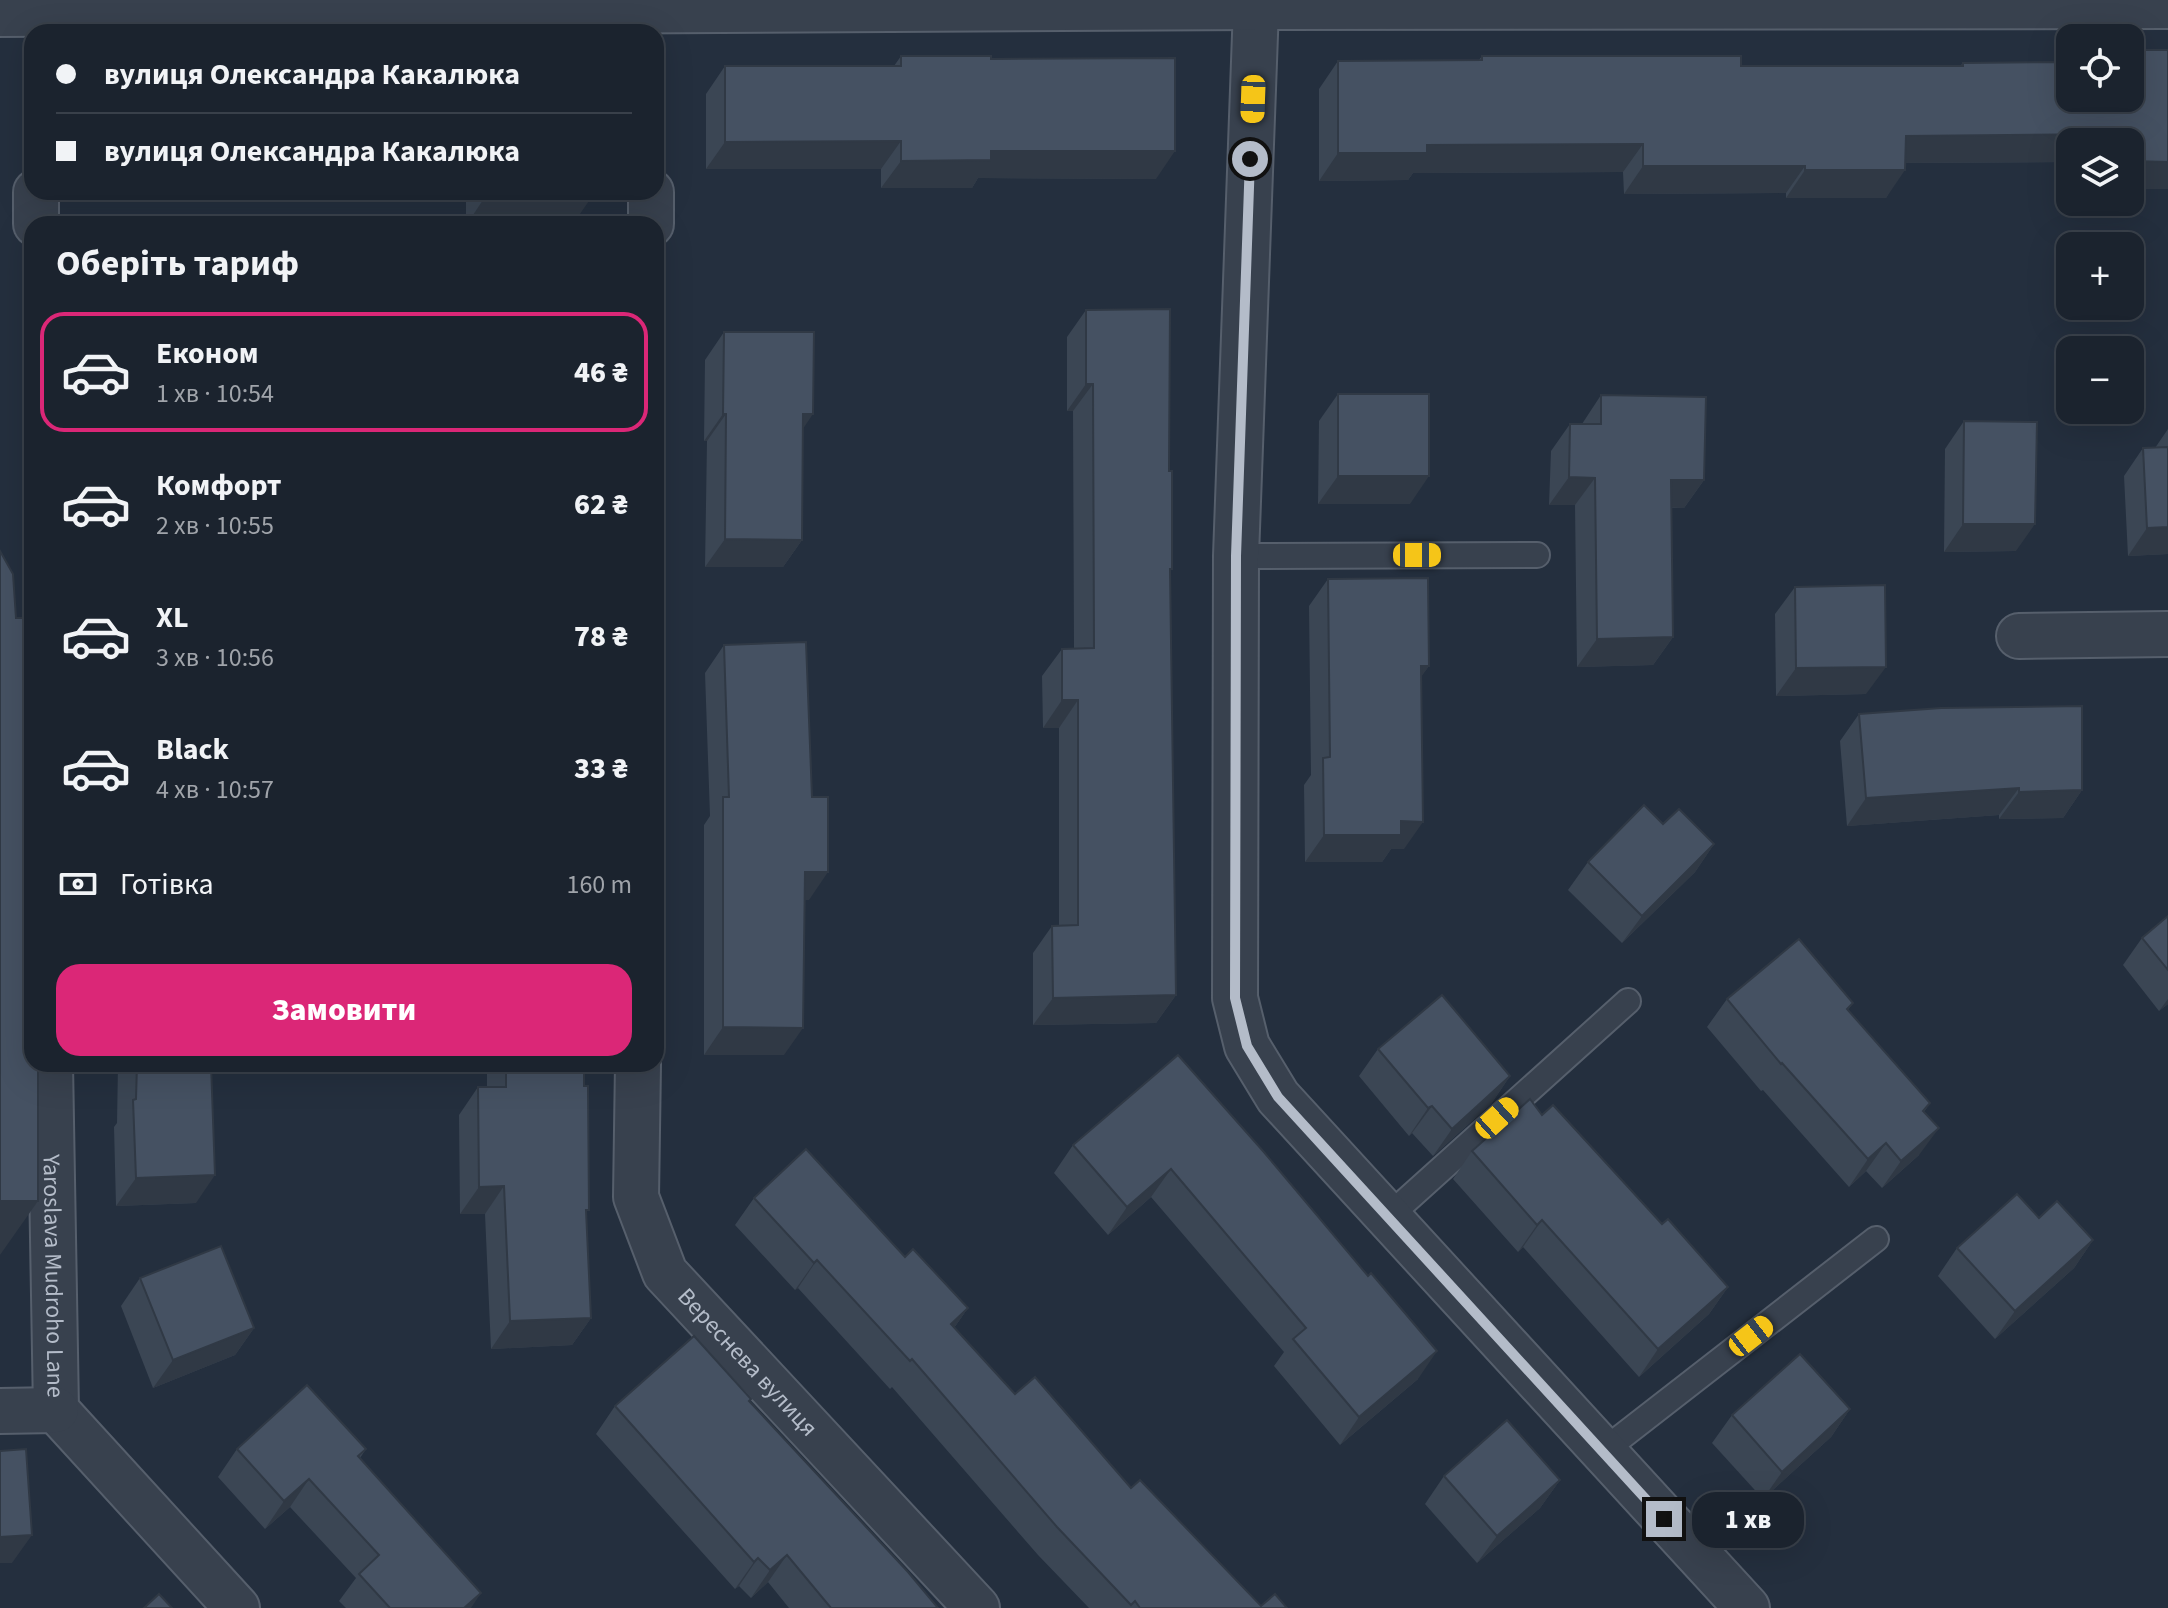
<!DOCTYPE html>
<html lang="uk">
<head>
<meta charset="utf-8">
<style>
  :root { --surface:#1b232e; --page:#282f3a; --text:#f1f3f6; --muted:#a0a4aa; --line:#39404a; --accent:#db2777 }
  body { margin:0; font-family:"Source Sans 3",sans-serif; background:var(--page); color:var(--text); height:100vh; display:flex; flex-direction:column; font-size:30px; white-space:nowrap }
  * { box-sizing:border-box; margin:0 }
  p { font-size:26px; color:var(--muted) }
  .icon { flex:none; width:44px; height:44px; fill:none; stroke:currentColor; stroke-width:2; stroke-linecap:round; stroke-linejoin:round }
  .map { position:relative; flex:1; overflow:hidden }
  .side { position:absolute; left:24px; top:216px; width:640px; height:856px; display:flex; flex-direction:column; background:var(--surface); border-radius:24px; box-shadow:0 8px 32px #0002,0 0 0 2px var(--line) }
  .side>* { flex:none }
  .guide { position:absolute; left:24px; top:24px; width:640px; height:176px; border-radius:24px; box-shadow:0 8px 32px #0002,0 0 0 2px var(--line); display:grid; align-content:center; height:176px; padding:0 32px; background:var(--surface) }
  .tools { position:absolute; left:2056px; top:24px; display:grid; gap:16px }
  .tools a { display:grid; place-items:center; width:88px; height:88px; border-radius:16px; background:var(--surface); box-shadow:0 8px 32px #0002,0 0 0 2px var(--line); font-size:40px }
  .end { position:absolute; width:36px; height:36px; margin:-18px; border:10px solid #b4bcc9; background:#111; box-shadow:0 0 0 4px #111 }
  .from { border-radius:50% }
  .bubble { position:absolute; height:56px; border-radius:24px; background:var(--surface); box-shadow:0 8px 32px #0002,0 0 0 2px var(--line); font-size:26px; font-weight:800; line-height:56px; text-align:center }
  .car { position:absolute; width:24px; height:48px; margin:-24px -12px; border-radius:10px; box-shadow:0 0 6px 2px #0007; background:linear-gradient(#f5c518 24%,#345 0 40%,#f5c518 0 76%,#345 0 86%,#f5c518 0) }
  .guide b { display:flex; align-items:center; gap:28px; height:76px; font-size:30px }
  .guide b+b { border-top:2px solid var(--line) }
  .guide i { width:20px; height:20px; background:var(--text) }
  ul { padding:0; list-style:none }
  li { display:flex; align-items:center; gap:24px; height:120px; margin:0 16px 12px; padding:0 16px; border:4px solid transparent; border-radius:24px }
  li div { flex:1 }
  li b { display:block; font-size:30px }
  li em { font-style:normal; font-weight:800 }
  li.selected { border-color:var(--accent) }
  li>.icon { width:72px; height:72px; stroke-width:1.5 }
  h2 { padding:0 32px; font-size:36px; line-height:96px }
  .pay { display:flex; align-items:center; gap:20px; height:88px; padding:0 32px; font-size:30px }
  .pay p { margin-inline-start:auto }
  .action { display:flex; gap:16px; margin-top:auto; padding:16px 32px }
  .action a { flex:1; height:92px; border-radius:24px; background:var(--accent); color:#fff; font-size:32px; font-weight:800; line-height:92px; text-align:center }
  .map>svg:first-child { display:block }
</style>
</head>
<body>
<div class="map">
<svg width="2168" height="1608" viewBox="0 0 2168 1608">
  <rect width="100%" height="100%" fill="#242f3e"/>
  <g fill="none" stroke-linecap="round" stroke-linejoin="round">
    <g stroke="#565f6c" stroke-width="28">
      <g id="lane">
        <path d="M1236 556 1537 555"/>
        <path d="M1389 1216 1628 1001"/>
        <path d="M1602 1452 1876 1239"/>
      </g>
    </g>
    <g stroke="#565f6c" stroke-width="48">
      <g id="street">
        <path d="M1256 7 1236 556 1235 998 1247 1046 1278 1097 1747 1608"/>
        <path d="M0 14 1256 7 2168 6"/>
        <path d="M36 192V224"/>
        <path d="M651 224V192"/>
        <path d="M2019 636 2168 634"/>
        <path id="s1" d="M50 1064 56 1410 237 1608"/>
        <path id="s2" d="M638 1064 636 1197 665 1273 977 1608"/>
        <path d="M0 1411 56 1410"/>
      </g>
    </g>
    <use href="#lane" stroke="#38414e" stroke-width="24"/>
    <use href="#street" stroke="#38414e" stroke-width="44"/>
  </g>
  <g fill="#3b4654">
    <path d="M2168 50V189H2130V142H2070V162L1905 163 1886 198H1786V193L1624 194 1623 172 1413 173 1408 180 1319 181V89L1338 61 1479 60 1482 56 1741 66H1960L1963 63 2070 98Z"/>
    <path d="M901 56 991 59 1156 179 978 178 972 188H881V169H706V94L725 66H894Z"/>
    <path d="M466 192H591L573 224H466Z"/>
    <path d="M1086 310 1169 471 1176 995 1156 1023 1033 1025V953L1052 926 1059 925V728H1043L1042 676 1062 649 1074 648 1073 411H1067V337Z"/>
    <path d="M724 332 803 428 802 540 783 567H705L707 441H704L705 360Z"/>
    <path d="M1338 394 1410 504H1318L1319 421Z"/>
    <path d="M1601 395 1704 480 1684 508H1671L1673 637 1653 665 1577 667 1575 505H1549L1551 451 1570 424H1582Z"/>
    <path d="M1964 421 2016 551 1944 552 1945 449Z"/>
    <path d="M2168 429V554L2128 556 2124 476 2143 448H2155Z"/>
    <path d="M1328 579 1429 666 1421 676 1404 849H1391L1382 862H1305L1304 785 1311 775 1309 606Z"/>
    <path d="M1795 587 1866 694 1776 696 1775 614Z"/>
    <path d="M724 645 809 900H805L784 1055H704V825L710 816 705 673Z"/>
    <path d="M1859 714 2082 790 2063 818 1999 819V815L1847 826 1840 741Z"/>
    <path d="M1663 824 1714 844 1695 872 1622 943 1568 890 1588 862Z"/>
    <path d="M2168 916V1004L2159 1011 2123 965 2142 938Z"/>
    <path d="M1727 999 1853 1003 1848 1010 1930 1103 1924 1112 1919 1155 1882 1188 1866 1171 1849 1187 1763 1090 1761 1091 1707 1027Z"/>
    <path d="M1378 1049 1510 1076 1491 1104 1433 1156 1412 1133 1409 1136 1359 1076Z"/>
    <path d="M1178 1055 1418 1379 1340 1445 1274 1366 1284 1352 1151 1197 1108 1235 1054 1173 1073 1145Z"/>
    <path d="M118 1064H211L196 1203 116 1206 114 1127 117 1123Z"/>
    <path d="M487 1064H584L586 1214 591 1318 572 1345 491 1349 485 1214H460L459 1115 478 1087H487Z"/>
    <path d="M1542 1115 1662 1224 1728 1287 1709 1314 1639 1377 1523 1247 1518 1252 1453 1179 1472 1151Z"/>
    <path d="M754 1198 905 1257 968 1308 954 1328 1015 1394 1131 1488 1261 1606 1287 1608H1089L1038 1555 892 1387 890 1389 798 1288 795 1290 735 1225Z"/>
    <path d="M2039 1218 2093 1240 2074 1268 1995 1339 1938 1276 1957 1248Z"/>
    <path d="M140 1278 254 1328 235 1355 153 1388 121 1306Z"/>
    <path d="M750 1401 938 1608H789L768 1582 751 1598 739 1586 735 1589 596 1434 615 1406Z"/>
    <path d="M1850 1409 1831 1437 1763 1499 1712 1443 1732 1415Z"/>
    <path d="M237 1449H366L360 1458 471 1608H346L339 1601 356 1578 290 1507 265 1529 218 1477Z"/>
    <path d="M1444 1476 1560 1480 1540 1508 1477 1563 1425 1504Z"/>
  </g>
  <g fill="#303945">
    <path d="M2120 134 2115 142H2070V162L1886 163 1906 136Z"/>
    <path d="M901 141 881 169H706L725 142Z"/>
    <path d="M1643 144 1623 172 1413 173 1408 180 1319 181 1338 153 1427 145Z"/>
    <path d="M991 151H1175L1156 179 978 178 972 188H881L901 161Z"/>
    <path d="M2130 161 2168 162V189H2130Z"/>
    <path d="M1643 166H1805L1786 193 1624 194Z"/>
    <path d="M1805 170H1905L1886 198H1786Z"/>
    <path d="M485 197 591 198 573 224H467Z"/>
    <path d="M1086 384H1093L1073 411H1067Z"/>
    <path d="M723 414H726L707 441H704Z"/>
    <path d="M803 414H813L794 442Z"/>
    <path d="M1338 476H1429L1410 504H1318Z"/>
    <path d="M1569 477 1595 478 1575 505H1549Z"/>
    <path d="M1671 480H1704L1684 508 1651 507Z"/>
    <path d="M1963 524H2035L2016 551 1944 552Z"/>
    <path d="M2168 527V554L2128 556 2147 528Z"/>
    <path d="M725 539 802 540 783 567H705Z"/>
    <path d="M1673 637 1653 665 1577 667 1597 639Z"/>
    <path d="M1421 666H1429L1409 694Z"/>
    <path d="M1886 667 1866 694 1776 696 1796 668Z"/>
    <path d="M1062 700H1078L1059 728H1043Z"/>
    <path d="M2019 788 1999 815 1847 826 1866 798Z"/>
    <path d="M2082 790 2063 818 1999 819 2019 792Z"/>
    <path d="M1401 821 1423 822 1404 849H1391L1382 862H1305L1324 835Z"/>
    <path d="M1714 844 1695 872 1622 943 1642 916Z"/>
    <path d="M805 872H828L809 900H786Z"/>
    <path d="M1176 995 1156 1023 1033 1025 1053 998Z"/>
    <path d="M2168 999V1004L2159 1011Z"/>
    <path d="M723 1027 803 1028 784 1055H704Z"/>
    <path d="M1510 1076 1491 1104 1433 1156 1452 1129Z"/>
    <path d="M1432 1106 1412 1133 1409 1136 1428 1108Z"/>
    <path d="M1939 1128 1919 1155 1882 1188 1901 1161Z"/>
    <path d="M1886 1143 1866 1171 1849 1187 1868 1159Z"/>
    <path d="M1171 1169 1151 1197 1108 1235 1127 1207Z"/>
    <path d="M215 1175 196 1203 116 1206 136 1178Z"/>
    <path d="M504 1186 485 1214H460L479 1187Z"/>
    <path d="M0 1201H38L0 1255Z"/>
    <path d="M1542 1220 1523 1247 1518 1252 1537 1225Z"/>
    <path d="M2093 1240 2074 1268 1995 1339 2015 1311Z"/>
    <path d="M817 1260 798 1288 795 1290 814 1263Z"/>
    <path d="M1728 1287 1709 1314 1639 1377 1658 1349Z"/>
    <path d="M968 1308 949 1335 951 1324Z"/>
    <path d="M591 1318 572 1345 491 1349 510 1321Z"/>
    <path d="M254 1328 235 1355 153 1388 173 1360Z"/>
    <path d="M1437 1351 1418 1379 1340 1445 1359 1417Z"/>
    <path d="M1850 1409 1831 1437 1763 1499 1782 1472Z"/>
    <path d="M309 1479 290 1507 265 1529 284 1501Z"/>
    <path d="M1560 1480 1540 1508 1477 1563 1497 1536Z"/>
    <path d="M32 1535 12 1563H0V1537Z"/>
    <path d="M787 1555 768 1582 751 1598 770 1570Z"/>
    <path d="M758 1558 739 1586 735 1589 754 1562Z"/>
    <path d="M481 1593 471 1608H464Z"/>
  </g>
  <g fill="#455162" stroke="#303945" stroke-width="2">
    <path d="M2130 50H2168V162L2130 161V142H2120V134L1906 136 1905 170H1805V166H1643V144L1427 145V153H1338V61L1482 60V56H1741V66H1963V63L2070 62V98H2130Z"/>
    <path d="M901 56H991V59L1175 58V151H991V160L901 161V141L725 142V66H901Z"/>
    <path d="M485 192H591V198L485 197Z"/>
    <path d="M1170 309 1169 471H1172V569H1170L1176 995 1053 998 1052 926 1078 925V700H1062V649L1094 648 1093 384H1086V310Z"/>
    <path d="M724 332H814L813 414H803L802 540 725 539 726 414H723Z"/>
    <rect x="1338" y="394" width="91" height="82"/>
    <path d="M1601 395 1706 397 1704 480H1671L1673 637 1597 639 1595 478 1569 477 1570 424H1601Z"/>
    <path d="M1964 421 2037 422 2035 524H1963Z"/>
    <path d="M2168 447V527L2147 528 2143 448Z"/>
    <path d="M0 551 13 574 16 618H32V1064H38V1201H0Z"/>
    <path d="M1428 578 1429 666H1421L1423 822 1401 821V835H1324L1323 758 1330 757 1328 579Z"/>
    <path d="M1885 585 1886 667 1796 668 1795 587Z"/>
    <path d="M806 642 812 797H828V872H805L803 1028 723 1027V797H729L724 645Z"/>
    <path d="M2082 706V790L2019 792V788L1866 798 1859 714 1941 708Z"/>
    <path d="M1644 805 1663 824 1679 809 1714 844 1642 916 1588 862Z"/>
    <path d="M2168 916V970L2142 938Z"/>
    <path d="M1799 939 1853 1003 1847 1009 1930 1103 1923 1111 1939 1128 1901 1161 1886 1143 1868 1159 1782 1063 1781 1064 1727 999Z"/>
    <path d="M1442 995 1510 1076 1452 1129 1432 1106 1428 1108 1378 1049Z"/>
    <path d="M1178 1055 1263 1151 1368 1276 1371 1273 1437 1351 1359 1417 1293 1339 1306 1328 1171 1169 1127 1207 1073 1145Z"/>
    <path d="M137 1064H211L215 1175 136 1178 133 1100 136 1099Z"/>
    <path d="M506 1064H584V1086H588L589 1210H586L591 1318 510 1321 504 1186 479 1187 478 1087H506Z"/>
    <path d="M1530 1099 1542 1115 1553 1105 1662 1224 1668 1219 1728 1287 1658 1349 1542 1220 1537 1225 1472 1151Z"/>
    <path d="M806 1149 905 1257 913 1249 968 1308 951 1324 1015 1394 1035 1377 1131 1488 1140 1480 1261 1606 1275 1594 1287 1608H1140L1135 1601 1131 1605 1057 1527 912 1359 910 1361 817 1260 814 1263 754 1198Z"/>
    <path d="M2017 1194 2039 1218 2057 1201 2093 1240 2015 1311 1957 1248Z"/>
    <path d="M221 1246 254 1328 173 1360 140 1278Z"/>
    <path d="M694 1336 751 1399 749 1401 908 1572 938 1608H831L787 1555 770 1570 758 1558 754 1562 615 1406Z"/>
    <path d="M1800 1354 1850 1409 1782 1472 1732 1415Z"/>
    <path d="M307 1385 366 1449 358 1456 481 1593 464 1608H390L359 1574 379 1555 309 1479 284 1501 237 1449Z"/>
    <path d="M1507 1420 1560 1480 1497 1536 1444 1476Z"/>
    <path d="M26 1449 32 1535 0 1537V1451Z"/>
    <path d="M159 1594 172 1608H144Z"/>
  </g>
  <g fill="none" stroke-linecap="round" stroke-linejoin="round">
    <path stroke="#b4bcc9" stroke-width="10" d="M1250 159 1236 556 1235 998 1247 1046 1278 1097 1664 1519"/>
  </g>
  <g text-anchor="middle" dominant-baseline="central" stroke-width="7" stroke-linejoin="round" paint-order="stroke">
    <g font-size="24" fill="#b4bcc9" stroke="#1d2633">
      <text stroke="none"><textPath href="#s1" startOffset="212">Yaroslava Mudroho Lane</textPath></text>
      <text stroke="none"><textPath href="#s2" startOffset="336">Вереснева вулиця</textPath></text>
    </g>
  </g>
</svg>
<div class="tools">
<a><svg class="icon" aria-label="locate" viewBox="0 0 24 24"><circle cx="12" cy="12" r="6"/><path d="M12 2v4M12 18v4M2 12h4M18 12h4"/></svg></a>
<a><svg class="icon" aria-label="layers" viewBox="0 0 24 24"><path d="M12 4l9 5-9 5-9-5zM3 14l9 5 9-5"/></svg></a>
<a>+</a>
<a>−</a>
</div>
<i class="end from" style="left:1250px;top:159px"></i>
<i class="end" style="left:1664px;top:1519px"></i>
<div class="bubble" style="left:1692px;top:1492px;width:112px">1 хв</div>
<i class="car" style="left:1253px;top:99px;rotate:182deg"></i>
<i class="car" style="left:1417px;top:555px;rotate:90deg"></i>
<i class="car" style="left:1497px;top:1118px;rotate:48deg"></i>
<i class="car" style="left:1751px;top:1336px;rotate:52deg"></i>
<div class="guide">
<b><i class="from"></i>вулиця Олександра Какалюка</b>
<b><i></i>вулиця Олександра Какалюка</b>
</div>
<section class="side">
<h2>Оберіть тариф</h2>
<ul>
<li class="selected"><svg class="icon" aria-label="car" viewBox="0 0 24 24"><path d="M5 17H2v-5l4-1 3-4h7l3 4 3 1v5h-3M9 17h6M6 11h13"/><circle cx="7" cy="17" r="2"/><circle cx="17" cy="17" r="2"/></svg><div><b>Економ</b><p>1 хв · 10:54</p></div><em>46 ₴</em></li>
<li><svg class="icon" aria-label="car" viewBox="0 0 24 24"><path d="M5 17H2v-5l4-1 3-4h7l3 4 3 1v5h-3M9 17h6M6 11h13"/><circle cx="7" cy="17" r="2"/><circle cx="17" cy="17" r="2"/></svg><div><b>Комфорт</b><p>2 хв · 10:55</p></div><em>62 ₴</em></li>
<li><svg class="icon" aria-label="car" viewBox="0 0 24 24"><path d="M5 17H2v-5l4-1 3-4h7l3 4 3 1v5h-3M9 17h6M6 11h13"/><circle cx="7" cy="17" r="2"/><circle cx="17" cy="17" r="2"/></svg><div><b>XL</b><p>3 хв · 10:56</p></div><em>78 ₴</em></li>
<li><svg class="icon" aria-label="car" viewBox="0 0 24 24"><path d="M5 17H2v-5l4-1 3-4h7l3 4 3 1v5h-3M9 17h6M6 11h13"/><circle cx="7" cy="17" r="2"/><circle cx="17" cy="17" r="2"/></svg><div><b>Black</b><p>4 хв · 10:57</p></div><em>33 ₴</em></li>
</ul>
<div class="pay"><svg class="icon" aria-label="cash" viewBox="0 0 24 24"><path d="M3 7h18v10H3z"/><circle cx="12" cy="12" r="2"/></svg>Готівка<p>160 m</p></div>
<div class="action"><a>Замовити</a></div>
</section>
</div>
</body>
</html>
